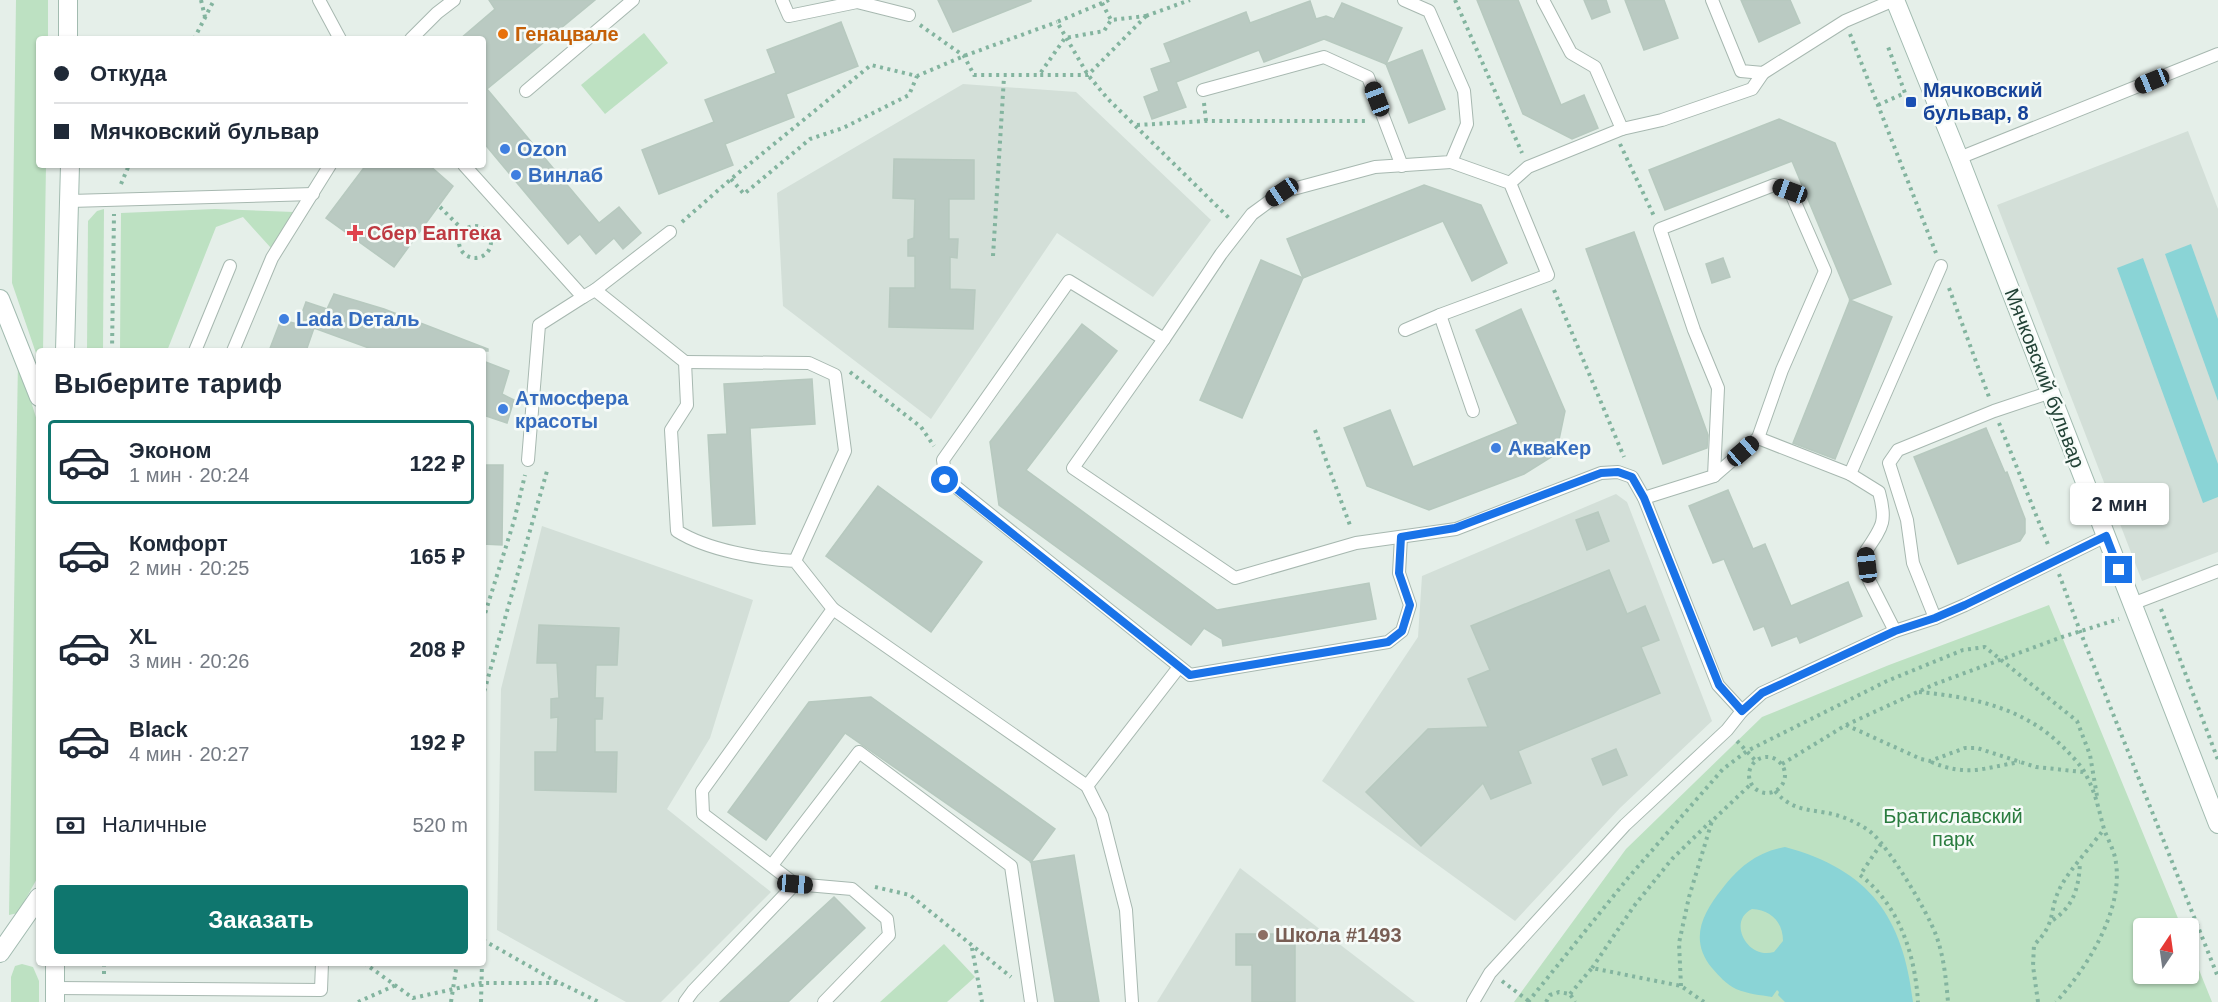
<!DOCTYPE html>
<html lang="ru">
<head>
<meta charset="utf-8">
<style>
  :root { --surface:#fff; --page:#f2f2f3; --text:#1f2937; --muted:#747a83; --line:#e0e1e3; --accent:#0f766e }
  body { margin:0; font-family:Helvetica,sans-serif; background:var(--page); color:var(--text); height:100vh; display:flex; flex-direction:column; font-size:22px; white-space:nowrap }
  * { box-sizing:border-box; margin:0 }
  p { font-size:20px; color:var(--muted) }
  .icon { flex:none; width:33px; height:33px; fill:none; stroke:currentColor; stroke-width:2; stroke-linecap:round; stroke-linejoin:round }
  .map { position:relative; flex:1; overflow:hidden }
  .details { position:absolute; left:36px; top:348px; width:450px; height:618px; display:flex; flex-direction:column; background:var(--surface); border-radius:6px; box-shadow:0 2px 4px #0004 }
  .details>* { flex:none }
  .top-card { position:absolute; left:36px; top:36px; width:450px; height:132px; border-radius:6px; box-shadow:0 2px 4px #0004; display:grid; align-content:center; height:132px; padding:0 18px; background:var(--surface) }
  .needle { width:39px; rotate:13deg }
  .tools { position:absolute; left:2133px; top:918px; display:grid; gap:12px }
  .tools a { display:grid; place-items:center; width:66px; height:66px; border-radius:6px; background:var(--surface); box-shadow:0 2px 4px #0004; font-size:30px }
  .end { position:absolute; width:27px; height:27px; margin:-14px; border:8px solid #1a73e8; background:#fff; box-shadow:0 0 0 3px #fff }
  .from { border-radius:50% }
  .bubble { position:absolute; height:42px; border-radius:6px; background:var(--surface); box-shadow:0 2px 4px #0004; font-size:20px; font-weight:700; line-height:42px; text-align:center }
  .car { position:absolute; width:18px; height:36px; margin:-18px -9px; border-radius:8px; box-shadow:0 0 4px 2px #0007; background:linear-gradient(#222 24%,#8ab4d8 0 40%,#222 0 76%,#8ab4d8 0 86%,#222 0) }
  .top-card b { display:flex; align-items:center; gap:21px; height:57px; font-size:22px }
  .top-card b+b { border-top:2px solid var(--line) }
  .top-card i { width:15px; height:15px; background:var(--text) }
  ul { padding:0; list-style:none }
  li { display:flex; align-items:center; gap:18px; height:84px; margin:0 12px 9px; padding:0 6px; border:3px solid transparent; border-radius:6px }
  li div { flex:1 }
  li b { display:block; font-size:22px }
  li em { font-style:normal; font-weight:700 }
  li.on { border-color:var(--accent) }
  li>.icon { width:54px; height:54px; stroke-width:1.5 }
  h2 { padding:0 18px; font-size:27px; line-height:72px }
  .pay { display:flex; align-items:center; gap:15px; height:66px; padding:0 18px; font-size:22px }
  .pay p { margin-inline-start:auto }
  .primary-button { display:flex; gap:12px; margin-top:auto; padding:12px 18px }
  .primary-button a { flex:1; height:69px; border-radius:6px; background:var(--accent); color:#fff; font-size:24px; font-weight:700; line-height:69px; text-align:center }
  .map>svg:first-child { display:block }
</style>
</head>
<body>
<div class="map">
<svg width="2218" height="1002" viewBox="0 0 2218 1002">
  <rect width="100%" height="100%" fill="#e5efe9"/>
  <g fill="#d3dfd8">
    <path d="M963 84 1076 92 1211 220 1153 297 1057 233 931 419 783 306 777 193Z"/>
    <path d="M2188 131 2218 209V552L2142 581 1997 205Z"/>
    <path d="M1616 494 1627 502 1712 721 1620 808 1515 921 1322 781 1418 637 1422 576Z"/>
    <path d="M542 526 753 600 710 738 667 809 771 892 661 1002H626L497 930 501 689Z"/>
    <path d="M1240 868 1415 1002H1157Z"/>
  </g>
  <g fill="#bde1c2">
    <path d="M16 0H48V39H39V165H46L43 351H39V362L12 283Z"/>
    <path d="M644 33 668 63 605 114 581 85Z"/>
    <path d="M104 209 103 351H87L88 221 97 211Z"/>
    <path d="M215 209 294 212 271 248 243 217 216 227 167 351H120L121 213Z"/>
    <path d="M18 360 39 427V875L18 913 9 915Z"/>
    <path d="M2049 605 2182 928H2144V974H2188L2189 945 2212 1002H1514L1626 849 1762 717 1889 665Z"/>
    <path d="M944 944 975 977 947 1002H880Z"/>
    <path d="M22 964 33 967 39 981V1002H11V977L15 966Z"/>
  </g>
  <g fill="#8ad4d6" fill-rule="evenodd">
    <path d="M2191 244 2218 319V401L2165 254Z"/>
    <path d="M2143 258 2218 464V497L2203 503 2117 268Z"/>
    <path d="M1785 847C1870 870 1903 917 1913 1002H1785L1778 995 1779 992 1777 990 1772 997C1760 995 1748 994 1736 989 1726 984 1719 976 1712 968 1689 940 1702 914 1722 889 1739 867 1757 852 1785 847ZM1752 909C1771 910 1783 922 1783 941L1774 952C1747 960 1727 921 1752 909Z"/>
  </g>
  <g fill="#bacac2" stroke="#b7c9bf" stroke-width="1.5">
    <path d="M489 0H595L487 89 599 223 619 207 641 233 623 249 614 238 596 254 580 234 568 244 483 142V39H460L495 9Z"/>
    <path d="M938 0H1031V1L953 32Z"/>
    <path d="M1477 0H1518L1561 105 1584 95 1598 128 1572 139 1523 114Z"/>
    <path d="M1584 0H1606L1610 12 1592 19Z"/>
    <path d="M1625 0H1664L1678 38 1644 50Z"/>
    <path d="M1741 0H1790L1800 23 1759 42Z"/>
    <path d="M1310 1 1316 19 1326 16 1334 19 1342 3 1402 28 1386 64 1422 50 1445 109 1409 123 1386 64 1324 39 1264 62 1259 50 1176 82 1186 107 1152 119 1144 97 1159 91 1151 69 1171 62 1164 44 1246 12 1250 23Z"/>
    <path d="M841 22 858 66 786 94 794 117 725 144 733 165 659 194 642 150 714 122 705 100 776 73 767 50Z"/>
    <path d="M1779 119 1835 143 1891 284 1850 300 1892 317 1835 459 1793 443 1850 300 1792 161 1665 210 1649 170Z"/>
    <path d="M894 159 974 160V199H949V239H958L957 258 950 257V289L975 290 973 329 889 327 890 288H915V256H908V240L914 238 915 199 893 198Z"/>
    <path d="M366 165H429L453 186 394 267 326 218Z"/>
    <path d="M1424 185 1481 205 1507 263 1472 281 1443 221 1303 278 1287 239Z"/>
    <path d="M1634 232 1708 435 1707 448 1663 464 1586 249Z"/>
    <path d="M1723 258 1730 277 1712 283 1706 264Z"/>
    <path d="M1261 260 1303 278 1242 418 1200 400Z"/>
    <path d="M334 294 384 309 488 349V351H377L314 328 306 351H269L281 320 298 324 306 302 327 309Z"/>
    <path d="M1521 309 1565 411 1556 454 1524 474 1429 510 1367 486 1344 428 1390 410 1413 467 1518 424 1476 330Z"/>
    <path d="M1082 324 1117 351 1026 470 1217 610 1369 583 1376 619 1223 646 1222 639 1204 628 1191 645 999 505 990 442Z"/>
    <path d="M483 361 509 371 502 394 514 400 507 423 483 415Z"/>
    <path d="M812 379 815 424 750 428 755 524 713 526 708 435 727 434 724 384Z"/>
    <path d="M1986 428 2005 473 2007 472 2025 519V533L2020 541 1958 564 1914 457Z"/>
    <path d="M483 465H503L502 545 483 544Z"/>
    <path d="M878 486 982 562 931 632 826 556Z"/>
    <path d="M1728 490 1753 549 1765 544 1791 606 1848 582 1862 616 1800 643 1797 636 1772 646 1764 626 1754 630 1724 559 1713 563 1689 506Z"/>
    <path d="M1598 512 1609 541 1587 550 1576 520Z"/>
    <path d="M1609 570 1627 614 1645 606 1659 640 1641 647 1660 693 1518 751 1531 783 1491 799 1483 783 1421 846 1366 792 1428 729 1488 727 1468 679 1490 670 1471 626Z"/>
    <path d="M539 625 619 628 617 665H596L595 698H603L602 719H595V752H617L616 792 535 790V752H557L558 717 551 718V699L559 698 557 663H537Z"/>
    <path d="M871 697 1055 829 1031 862 1074 855 1099 1002H1055L1031 862 845 733 766 840 728 812 809 702Z"/>
    <path d="M1616 749 1627 775 1603 785 1592 759Z"/>
    <path d="M834 897 865 928 788 1002H720Z"/>
    <path d="M1236 934H1295V1002H1252V965H1236Z"/>
  </g>
  <g fill="none" stroke-linecap="round" stroke-linejoin="round">
    <g stroke="#a7b8b0" stroke-width="14">
      <g id="lane">
        <path d="M319 0 340 39"/>
        <path d="M782 0 789 16 857 2 909 15"/>
        <path d="M1712 0 1741 71 1763 73 1845 21 1894 0"/>
        <path d="M411 39 437 13 454 0"/>
        <path d="M1203 90 1324 57 1368 77 1402 166"/>
        <path d="M526 91 633 0"/>
        <path d="M1622 129 1662 120 1752 89 1763 73"/>
        <path d="M1959 158 2218 54"/>
        <path d="M464 165 583 297 539 325 528 460"/>
        <path d="M1510 183 1528 167 1622 129 1595 67 1571 53 1543 0"/>
        <path d="M70 201 313 194"/>
        <path d="M595 290 670 232"/>
        <path d="M583 297 595 290 685 362 687 405 671 430 677 531C707 550 759 559 795 561L833 609 702 791 703 814 795 884 693 991 685 1002"/>
        <path d="M1440 315 1473 411"/>
        <path d="M1405 330 1440 315 1548 275 1510 183 1451 162"/>
        <path d="M1164 339 1073 468 1235 578 1356 543 1456 529 1601 473 1618 472 1632 477 1644 498 1718 685 1742 711"/>
        <path d="M195 351 230 266"/>
        <path d="M233 351 272 258 330 165"/>
        <path d="M685 362 809 363 835 375 845 451 795 561"/>
        <path d="M1850 474 1941 266"/>
        <path d="M1714 476 1758 438 1850 474 1879 492C1887 521 1883 526 1866 551L1869 580 1895 631"/>
        <path d="M1644 498 1714 476 1718 388 1694 330 1660 229 1774 185 1790 191 1825 271 1782 370 1758 438"/>
        <path d="M1401 537 1399 573 1410 605 1402 631 1388 642 1190 675 946 479 943 460 1069 281 1164 339 1221 254 1252 214 1282 192 1375 167 1451 162 1467 124 1464 91 1429 11 1404 0"/>
        <path d="M2132 604 2218 571"/>
        <path d="M833 609 1087 786 1102 816 1126 910 1132 1002"/>
        <path d="M1935 618 1913 563 1907 520 1889 463 1898 450 1994 411 2051 392"/>
        <path d="M1087 786 1179 667"/>
        <path d="M772 865 859 752 1011 866 1031 1002"/>
        <path d="M795 884 852 889 887 919 889 935 824 1002"/>
        <path d="M55 988 321 990 322 963"/>
        <path d="M1473 1002 1490 973 1625 825 1727 730 1742 711 1762 693 1895 631 1935 618 1965 605 2106 536"/>
      </g>
    </g>
    <g stroke="#a2bbb0" stroke-width="20">
      <g id="secondary">
        <path d="M68 0V39"/>
        <path d="M1895 0 1959 158 2218 824"/>
        <path d="M0 299 39 397"/>
        <path d="M65 351 70 165"/>
        <path d="M0 953 39 897"/>
        <path d="M55 963V1002"/>
      </g>
    </g>
    <g stroke="#83b49f" stroke-width="4" stroke-dasharray="3 4.5" stroke-linecap="butt">
      <path d="M201 0 205 17"/>
      <path d="M1109 0 1057 22 1088 75 1108 99 1231 220"/>
      <path d="M1455 0 1522 153"/>
      <path d="M1102 3 1111 20"/>
      <path d="M1146 16 1088 75H1039L1065 38 1104 31 1111 20Z"/>
      <path d="M1146 16 1190 0"/>
      <path d="M920 25 964 56 974 75H1039"/>
      <path d="M1850 34 1936 253"/>
      <path d="M194 39 214 0"/>
      <path d="M1204 103 1206 121"/>
      <path d="M1878 105 1905 93 1887 44"/>
      <path d="M1137 125 1206 121H1369"/>
      <path d="M1620 144 1654 216"/>
      <path d="M731 179 744 194 810 139 843 128 909 95 917 76"/>
      <path d="M121 184 129 165"/>
      <path d="M440 207 463 230"/>
      <path d="M682 222 731 179 871 65 917 76 964 56 1057 22"/>
      <circle cx="475" cy="242" r="16"/>
      <path d="M993 256 1004 77"/>
      <path d="M1949 288 1989 397"/>
      <path d="M1554 290 1624 457"/>
      <path d="M112 351 114 214"/>
      <path d="M850 372 921 427 934 446"/>
      <path d="M1999 423 2049 547"/>
      <path d="M1315 430 1351 528"/>
      <path d="M2059 574 2080 631 2218 977"/>
      <path d="M2161 609 2218 760"/>
      <path d="M483 620 514 521 525 475"/>
      <path d="M1919 692C1973 697 2026 708 2065 749 2073 757 2082 766 2087 777 2096 794 2099 811 2104 829 2108 840 2115 852 2116 863 2123 911 2087 968 2056 1002"/>
      <path d="M483 706 484 692 547 471"/>
      <path d="M1846 725 1921 759 1930 761 1965 748H1977L2036 767 2083 772"/>
      <path d="M1737 741 1755 760"/>
      <circle cx="1767" cy="775" r="18"/>
      <path d="M1931 762C1968 777 1983 768 2020 762"/>
      <path d="M1782 764 1846 725 1935 684 2062 637 2119 619"/>
      <path d="M1775 791C1796 816 1818 807 1845 818 1855 822 1865 827 1873 834 1891 851 1927 911 1936 935 1944 957 1946 979 1948 1002"/>
      <path d="M1881 844 1860 875C1899 905 1915 954 1918 1002"/>
      <path d="M875 887 910 895 1011 977"/>
      <path d="M2053 920C2074 906 2079 887 2080 862"/>
      <path d="M483 927V953"/>
      <path d="M483 940 559 983"/>
      <path d="M972 948 982 1002"/>
      <path d="M364 963 413 998 481 983H560L599 1002"/>
      <path d="M1592 968 1634 906 1672 859 1711 821"/>
      <path d="M104 974V963"/>
      <path d="M1502 981 1530 1002"/>
      <path d="M1681 986 1679 943 1689 897 1712 821 1751 784"/>
      <path d="M1570 994 1592 968 1681 986 1704 1002"/>
      <path d="M358 1002 396 985"/>
      <path d="M451 1002 457 963"/>
      <path d="M481 1002 482 963"/>
      <path d="M1528 1002 1628 878 1723 769 1747 751 1887 681 1963 650 1985 647 2077 721 2090 755 2097 796"/>
      <path d="M1546 1002 1550 995 1559 992 1570 994 1575 1002"/>
      <path d="M2038 1002 2033 966 2034 945C2057 922 2048 914 2059 890 2068 871 2091 847 2104 829"/>
    </g>
    <use href="#lane" stroke="#fff" stroke-width="12"/>
    <use href="#secondary" stroke="#fff" stroke-width="18"/>
  </g>
  <g fill="none" stroke-linecap="round" stroke-linejoin="round">
    <path stroke="#1a73e8" stroke-width="8" d="M945 480 1190 675 1388 642 1402 631 1410 605 1399 573 1401 537 1455 528 1601 473 1618 472 1632 477 1644 498 1719 685 1742 711 1762 693 1895 631 1935 618 1965 605 2106 536 2119 570"/>
  </g>
  <circle fill="#e8710a" stroke="#f6fbf8" stroke-width="2" cx="503" cy="34" r="6"/>
  <rect fill="#1a4fb4" stroke="#f6fbf8" stroke-width="2" x="1905" y="96" width="12" height="12" rx="3"/>
  <g fill="#3f7fe0" stroke="#f6fbf8" stroke-width="2">
    <circle cx="505" cy="149" r="6"/>
    <circle cx="516" cy="175" r="6"/>
    <circle cx="284" cy="319" r="6"/>
    <circle cx="503" cy="409" r="6"/>
    <circle cx="1496" cy="448" r="6"/>
  </g>
  <path fill="#e0444e" stroke="#f6fbf8" stroke-width="2" d="M352 224h6v6h6v6h-6v6h-6v-6h-6v-6h6z"/>
  <circle fill="#8d6e63" stroke="#f6fbf8" stroke-width="2" cx="1263" cy="935" r="6"/>
  <g text-anchor="middle" dominant-baseline="central" stroke-width="5" stroke-linejoin="round" paint-order="stroke">
    <g font-size="20" font-weight="bold" fill="#c56008" stroke="#f6fbf8" text-anchor="start">
      <text x="515" y="34">Генацвале</text>
    </g>
    <g font-size="20" font-weight="bold" fill="#164399" stroke="#f6fbf8" text-anchor="start">
      <text x="1923" y="90">Мячковский<tspan x="1923" dy="23">бульвар, 8</tspan></text>
    </g>
    <g font-size="20" font-weight="bold" fill="#366cbe" stroke="#f6fbf8" text-anchor="start">
      <text x="517" y="149">Ozon</text>
      <text x="528" y="175">Винлаб</text>
      <text x="296" y="319">Lada Dеталь</text>
      <text x="515" y="398">Атмосфера<tspan x="515" dy="23">красоты</tspan></text>
      <text x="1508" y="448">АкваКер</text>
    </g>
    <g font-size="20" font-weight="bold" fill="#be3a42" stroke="#f6fbf8" text-anchor="start">
      <text x="367" y="233">Сбер Еаптека</text>
    </g>
    <g font-size="20" fill="#224236" stroke="#f6fbf8">
      <text transform="translate(2045 378) rotate(69)">Мячковский бульвар</text>
    </g>
    <g font-size="20" fill="#2a7c3f" stroke="#f6fbf8">
      <text x="1953" y="816">Братиславский<tspan x="1953" dy="23">парк</tspan></text>
    </g>
    <g font-size="20" font-weight="bold" fill="#785e54" stroke="#f6fbf8" text-anchor="start">
      <text x="1275" y="935">Школа #1493</text>
    </g>
  </g>
</svg>
<div class="tools">
<a><svg class="needle" viewBox="-14 -14 28 28"><path d="M0-13l5 13h-10z" fill="#e53935"/><path d="M0 13l5-13h-10z" fill="#747a83"/></svg></a>
</div>
<i class="end from" style="left:945px;top:480px"></i>
<i class="end" style="left:2119px;top:570px"></i>
<div class="bubble" style="left:2070px;top:483px;width:99px">2 мин</div>
<i class="car" style="left:2152px;top:81px;rotate:248deg"></i>
<i class="car" style="left:1377px;top:99px;rotate:339deg"></i>
<i class="car" style="left:1790px;top:191px;rotate:290deg"></i>
<i class="car" style="left:1282px;top:192px;rotate:236deg"></i>
<i class="car" style="left:1743px;top:451px;rotate:49deg"></i>
<i class="car" style="left:1867px;top:565px;rotate:353deg"></i>
<i class="car" style="left:795px;top:884px;rotate:95deg"></i>
<div class="top-card">
<b><i class="from"></i>Откуда</b>
<b><i></i>Мячковский бульвар</b>
</div>
<section class="details">
<h2>Выберите тариф</h2>
<ul>
<li class="on"><svg class="icon" aria-label="car" viewBox="0 0 24 24"><path d="M5 17H2v-5l4-1 3-4h7l3 4 3 1v5h-3M9 17h6M6 11h13"/><circle cx="7" cy="17" r="2"/><circle cx="17" cy="17" r="2"/></svg><div><b>Эконом</b><p>1 мин · 20:24</p></div><em>122 ₽</em></li>
<li><svg class="icon" aria-label="car" viewBox="0 0 24 24"><path d="M5 17H2v-5l4-1 3-4h7l3 4 3 1v5h-3M9 17h6M6 11h13"/><circle cx="7" cy="17" r="2"/><circle cx="17" cy="17" r="2"/></svg><div><b>Комфорт</b><p>2 мин · 20:25</p></div><em>165 ₽</em></li>
<li><svg class="icon" aria-label="car" viewBox="0 0 24 24"><path d="M5 17H2v-5l4-1 3-4h7l3 4 3 1v5h-3M9 17h6M6 11h13"/><circle cx="7" cy="17" r="2"/><circle cx="17" cy="17" r="2"/></svg><div><b>XL</b><p>3 мин · 20:26</p></div><em>208 ₽</em></li>
<li><svg class="icon" aria-label="car" viewBox="0 0 24 24"><path d="M5 17H2v-5l4-1 3-4h7l3 4 3 1v5h-3M9 17h6M6 11h13"/><circle cx="7" cy="17" r="2"/><circle cx="17" cy="17" r="2"/></svg><div><b>Black</b><p>4 мин · 20:27</p></div><em>192 ₽</em></li>
</ul>
<div class="pay"><svg class="icon" aria-label="cash" viewBox="0 0 24 24"><path d="M3 7h18v10H3z"/><circle cx="12" cy="12" r="2"/></svg>Наличные<p>520 m</p></div>
<div class="primary-button"><a>Заказать</a></div>
</section>
</div>
</body>
</html>
